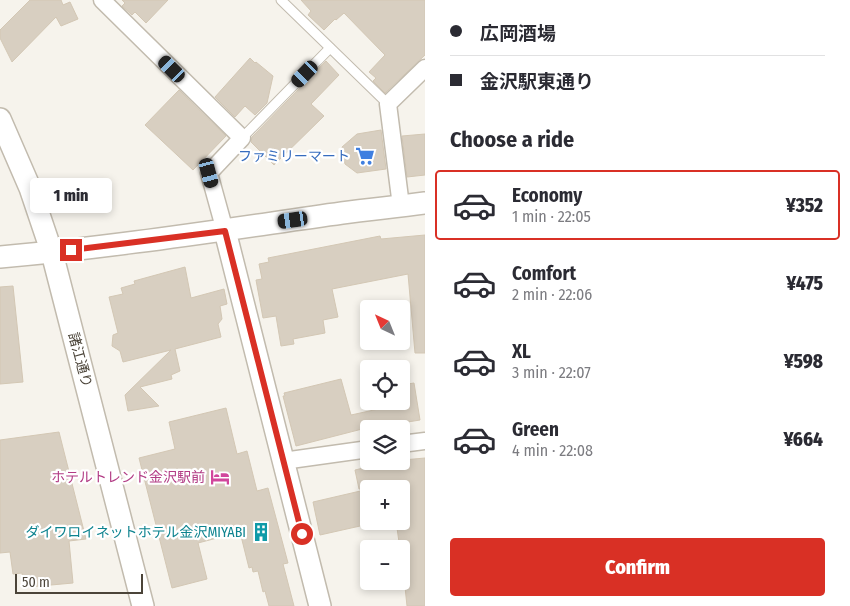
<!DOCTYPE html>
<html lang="en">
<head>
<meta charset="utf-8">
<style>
  :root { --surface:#fff; --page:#f2f2f3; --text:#2b2b33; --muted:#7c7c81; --line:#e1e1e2; --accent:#d93025 }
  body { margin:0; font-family:"Fira Sans Condensed","Noto Sans JP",sans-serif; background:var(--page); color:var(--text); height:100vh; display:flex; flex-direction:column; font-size:19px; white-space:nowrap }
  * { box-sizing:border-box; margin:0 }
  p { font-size:16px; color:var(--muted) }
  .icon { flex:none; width:28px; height:28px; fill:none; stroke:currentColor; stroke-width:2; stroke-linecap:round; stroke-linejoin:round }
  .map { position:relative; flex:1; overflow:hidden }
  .side { display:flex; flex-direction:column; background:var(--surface); width:425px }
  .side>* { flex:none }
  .banner { display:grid; align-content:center; height:110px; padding:0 25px; background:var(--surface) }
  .needle { width:32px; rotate:317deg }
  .fabs { position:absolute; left:360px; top:300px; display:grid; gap:10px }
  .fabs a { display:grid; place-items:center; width:50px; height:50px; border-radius:5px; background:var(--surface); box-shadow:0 2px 8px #0003; font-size:25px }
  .scale { position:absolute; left:15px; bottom:12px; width:128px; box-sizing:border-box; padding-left:5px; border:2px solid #4b4439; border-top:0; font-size:14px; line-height:18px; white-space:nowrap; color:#4b4439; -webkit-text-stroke:4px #fff; paint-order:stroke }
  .end { position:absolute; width:22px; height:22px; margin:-11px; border:6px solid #d93025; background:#fff; box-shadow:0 0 0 2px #fff }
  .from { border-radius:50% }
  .bubble { position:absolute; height:35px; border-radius:5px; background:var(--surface); box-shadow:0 2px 8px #0003; font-size:16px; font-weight:800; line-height:35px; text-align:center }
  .car { position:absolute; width:15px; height:30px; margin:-15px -8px; border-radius:6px; box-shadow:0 0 4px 1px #0007; background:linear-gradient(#222 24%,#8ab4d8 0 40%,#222 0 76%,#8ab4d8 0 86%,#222 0) }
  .banner b { display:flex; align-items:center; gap:18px; height:48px; font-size:19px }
  .banner b+b { border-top:1px solid var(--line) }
  .banner i { width:12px; height:12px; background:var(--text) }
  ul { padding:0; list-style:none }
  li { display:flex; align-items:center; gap:15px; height:70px; margin:0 10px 8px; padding:0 15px; border:2px solid transparent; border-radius:5px }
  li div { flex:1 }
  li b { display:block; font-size:19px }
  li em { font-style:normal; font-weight:800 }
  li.active { border-color:var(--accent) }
  li>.icon { width:45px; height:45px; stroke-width:1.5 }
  h2 { padding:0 25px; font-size:22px; line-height:60px }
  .button { display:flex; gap:10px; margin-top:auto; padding:10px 25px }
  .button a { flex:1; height:58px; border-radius:5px; background:var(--accent); color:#fff; font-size:20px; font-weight:800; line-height:58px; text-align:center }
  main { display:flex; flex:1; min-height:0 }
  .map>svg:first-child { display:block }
</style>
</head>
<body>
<main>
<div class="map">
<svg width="425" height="606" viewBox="0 0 425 606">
  <rect width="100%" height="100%" fill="#f6f3ec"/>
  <g fill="#d8cfc1" stroke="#d3c7b4">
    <path d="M30 0H61L63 5 70 2 78 19 61 26 56 17 12 62 0 38V30Z"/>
    <path d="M122 0H168L146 23 135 12 132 15 122 6 125 3Z"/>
    <path d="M301 0H425V55L385 93 373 81 376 78 369 72 385 55 344 13 336 20 335 19 324 30 308 15 311 11Z"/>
    <path d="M250 58 255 63 256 62 273 76 267 103 255 115 245 106 235 117 215 97Z"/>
    <path d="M326 61 339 75 311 104 324 116 274 165 251 142 252 137Z"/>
    <path d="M179 90 226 136 193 170 145 125Z"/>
    <path d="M381 130 386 169 357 173 345 164 342 147 357 134Z"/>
    <path d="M425 134V175L407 177 402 136Z"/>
    <path d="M425 235V353H415L408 274 332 289 338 317 323 320 325 333 293 339 294 344 281 346 276 316 263 318 256 280 262 279 259 264 269 262 268 258 380 236 381 239Z"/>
    <path d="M185 267 191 298 224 289 227 304 220 306 222 319 218 324 221 337 175 349 180 371 171 375 172 379 140 387 159 406 128 411 125 395 171 350 123 362 120 351 112 346 113 335 118 333 109 297 123 294 121 288 135 284 134 281Z"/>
    <path d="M13 286 23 382 0 384V287Z"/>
    <path d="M341 379 351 415 383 408 382 401H401V385L414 383 420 420 371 428 370 427 296 446 283 396H285L284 393Z"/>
    <path d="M226 408 237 454 247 451 257 491 268 488 288 563 283 564 294 606H269L265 591 263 592 258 571 253 572 252 567 249 568 240 532 198 543 207 579 172 588 139 458 175 449 169 422Z"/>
    <path d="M59 432 86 539 69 541 73 583 29 587 28 579 23 580 22 573 13 574 10 552 0 553V440Z"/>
    <path d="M425 458V606H407L401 549H400L396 521H401V489H359L355 470 392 461Z"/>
    <path d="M369 489V524L320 535 313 502Z"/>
  </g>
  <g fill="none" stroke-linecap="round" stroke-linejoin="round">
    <g stroke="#c2bbae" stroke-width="11">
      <g id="service">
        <path d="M281 0 388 104"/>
        <path d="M242 138 330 48"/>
      </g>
    </g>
    <g stroke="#c2bbae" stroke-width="19">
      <g id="minor">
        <path d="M102 0 242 138 209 173 225 231"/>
        <path d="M401 206 388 104 425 68"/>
        <path d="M401 444 425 441"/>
        <path d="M283 461 369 449"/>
      </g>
    </g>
    <g stroke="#c2bbae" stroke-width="24">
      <g id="tertiary">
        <path d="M0 119 30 188 52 253 143 606"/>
        <path d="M225 231 320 606"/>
        <path d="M0 257C115 247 228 229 342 213 370 209 397 207 425 203"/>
      </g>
    </g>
    <use href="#service" stroke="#fff" stroke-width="9"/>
    <use href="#minor" stroke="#fff" stroke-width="16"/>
    <use href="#tertiary" stroke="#fff" stroke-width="21"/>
  </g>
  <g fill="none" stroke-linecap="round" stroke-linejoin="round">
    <path stroke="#d93025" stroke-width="6" d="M71 250 225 231 302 534"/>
  </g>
  <defs>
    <g id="supermarket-bare" transform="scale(1.5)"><path d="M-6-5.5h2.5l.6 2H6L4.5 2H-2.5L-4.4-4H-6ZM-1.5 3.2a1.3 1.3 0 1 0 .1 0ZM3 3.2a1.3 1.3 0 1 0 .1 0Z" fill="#3f7fe0" stroke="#fff" stroke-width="2.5" paint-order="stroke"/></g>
    <g id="hotel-bare" transform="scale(1.5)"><path d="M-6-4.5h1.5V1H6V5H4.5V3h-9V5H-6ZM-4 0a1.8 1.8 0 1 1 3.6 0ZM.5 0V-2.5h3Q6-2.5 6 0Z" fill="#d1479c" stroke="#fff" stroke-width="2.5" paint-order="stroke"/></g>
    <g id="building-bare" transform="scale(1.5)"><path d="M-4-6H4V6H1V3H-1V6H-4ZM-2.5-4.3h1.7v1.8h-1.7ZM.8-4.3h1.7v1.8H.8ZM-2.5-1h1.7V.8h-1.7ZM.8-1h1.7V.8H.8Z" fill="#0f9aa8" stroke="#fff" stroke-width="2.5" paint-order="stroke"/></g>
  </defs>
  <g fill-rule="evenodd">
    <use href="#supermarket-bare" x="365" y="156"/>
    <use href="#hotel-bare" x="220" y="477"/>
    <use href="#building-bare" x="261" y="532"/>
  </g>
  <g text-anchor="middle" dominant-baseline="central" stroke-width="4.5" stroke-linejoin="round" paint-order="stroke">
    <g font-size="14" fill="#366cbe" stroke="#fff" text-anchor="end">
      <text x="350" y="156">ファミリーマート</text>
    </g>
    <g font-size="14" fill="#4b4439" stroke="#fff">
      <text transform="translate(80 360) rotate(75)">諸江通り</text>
    </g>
    <g font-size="14" fill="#b23c85" stroke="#fff" text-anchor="end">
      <text x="205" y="477">ホテルトレンド金沢駅前</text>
    </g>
    <g font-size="14" fill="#0d838f" stroke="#fff" text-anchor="end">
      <text x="246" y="532">ダイワロイネットホテル金沢MIYABI</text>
    </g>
  </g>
</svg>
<div class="fabs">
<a><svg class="needle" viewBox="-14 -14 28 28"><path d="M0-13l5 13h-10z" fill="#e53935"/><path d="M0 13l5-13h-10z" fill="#7c7c81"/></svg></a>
<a><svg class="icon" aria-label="locate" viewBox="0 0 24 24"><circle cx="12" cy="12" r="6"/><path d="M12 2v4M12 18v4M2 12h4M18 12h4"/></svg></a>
<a><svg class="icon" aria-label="layers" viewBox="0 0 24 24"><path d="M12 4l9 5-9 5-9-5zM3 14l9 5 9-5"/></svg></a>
<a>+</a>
<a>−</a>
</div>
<div class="scale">50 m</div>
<i class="end from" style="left:302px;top:534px"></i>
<i class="end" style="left:71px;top:250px"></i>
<div class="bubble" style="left:30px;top:178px;width:82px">1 min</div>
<i class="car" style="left:172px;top:69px;rotate:315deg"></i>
<i class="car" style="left:305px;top:74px;rotate:224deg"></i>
<i class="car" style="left:209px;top:173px;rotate:165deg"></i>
<i class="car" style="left:293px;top:220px;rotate:262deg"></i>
</div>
<section class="side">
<div class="banner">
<b><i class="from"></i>広岡酒場</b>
<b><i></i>金沢駅東通り</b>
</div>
<h2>Choose a ride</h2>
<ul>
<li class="active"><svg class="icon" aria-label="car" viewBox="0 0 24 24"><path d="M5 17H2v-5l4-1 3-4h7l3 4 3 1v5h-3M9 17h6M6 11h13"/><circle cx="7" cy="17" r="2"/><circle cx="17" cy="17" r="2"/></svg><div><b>Economy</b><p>1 min · 22:05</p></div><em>¥352</em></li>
<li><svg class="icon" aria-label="car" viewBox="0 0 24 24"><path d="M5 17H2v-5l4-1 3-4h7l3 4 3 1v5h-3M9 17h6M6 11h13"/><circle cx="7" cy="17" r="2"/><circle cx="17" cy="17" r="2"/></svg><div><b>Comfort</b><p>2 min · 22:06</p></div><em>¥475</em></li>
<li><svg class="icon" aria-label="car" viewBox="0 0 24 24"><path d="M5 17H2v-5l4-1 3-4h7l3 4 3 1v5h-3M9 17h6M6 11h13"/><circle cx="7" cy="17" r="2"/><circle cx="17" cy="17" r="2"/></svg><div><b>XL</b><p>3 min · 22:07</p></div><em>¥598</em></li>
<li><svg class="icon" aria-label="car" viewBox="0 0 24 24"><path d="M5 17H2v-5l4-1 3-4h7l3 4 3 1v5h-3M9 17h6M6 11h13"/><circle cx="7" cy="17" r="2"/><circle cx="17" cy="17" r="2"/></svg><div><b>Green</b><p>4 min · 22:08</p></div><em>¥664</em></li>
</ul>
<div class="button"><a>Confirm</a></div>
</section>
</main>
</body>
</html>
